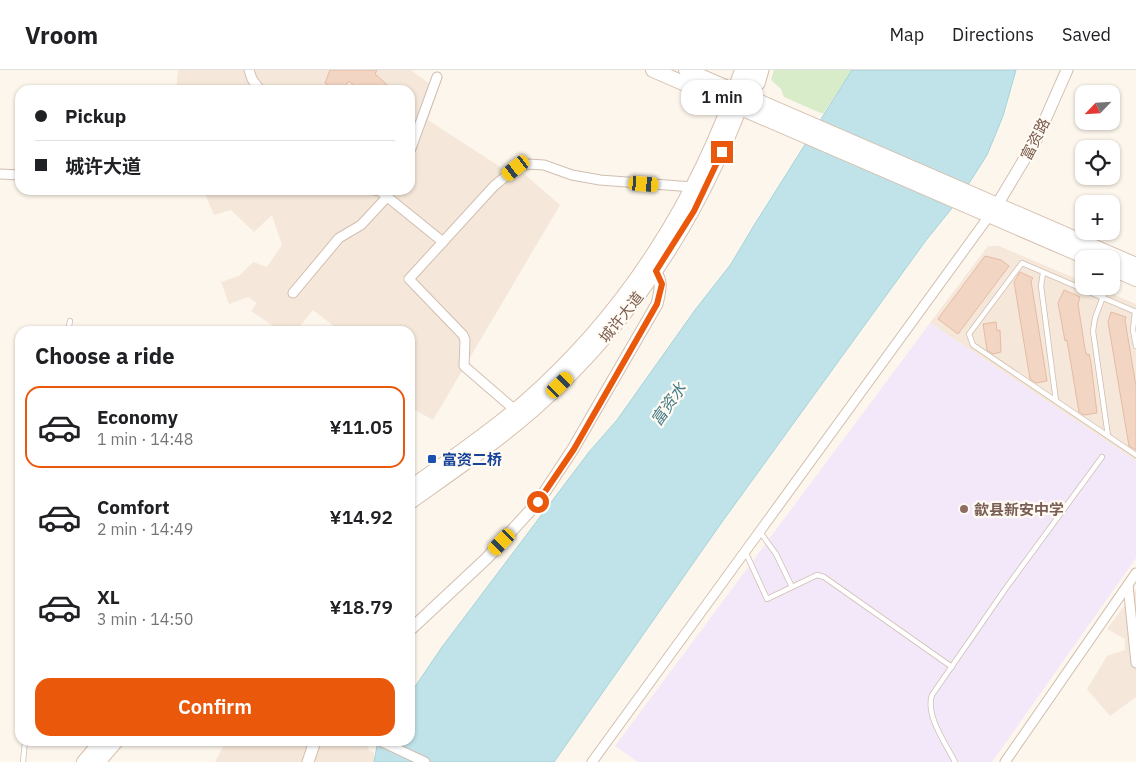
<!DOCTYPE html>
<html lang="en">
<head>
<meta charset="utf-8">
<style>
  :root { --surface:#fff; --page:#f2f2f2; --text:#202124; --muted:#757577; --line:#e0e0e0; --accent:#ea580c }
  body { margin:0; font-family:"IBM Plex Sans","Noto Sans SC",sans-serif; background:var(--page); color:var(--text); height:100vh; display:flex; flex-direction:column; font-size:19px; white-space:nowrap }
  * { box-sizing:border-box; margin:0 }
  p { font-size:16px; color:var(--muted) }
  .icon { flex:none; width:28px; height:28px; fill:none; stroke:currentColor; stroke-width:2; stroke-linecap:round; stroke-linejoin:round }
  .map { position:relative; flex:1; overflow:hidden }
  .details { position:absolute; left:15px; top:256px; width:400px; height:420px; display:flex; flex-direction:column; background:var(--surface); border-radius:15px; box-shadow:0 1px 4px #0004 }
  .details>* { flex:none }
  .banner { position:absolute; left:15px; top:15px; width:400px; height:110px; border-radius:15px; box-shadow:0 1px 4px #0004; display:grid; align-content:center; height:110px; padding:0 20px; background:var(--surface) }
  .needle { width:32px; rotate:245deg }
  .buttons { position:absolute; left:1075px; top:15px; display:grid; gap:10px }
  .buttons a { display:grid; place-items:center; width:45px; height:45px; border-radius:10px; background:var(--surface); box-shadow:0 1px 4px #0004; font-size:25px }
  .end { position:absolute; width:22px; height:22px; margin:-11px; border:6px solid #ea580c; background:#fff; box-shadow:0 0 0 2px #fff }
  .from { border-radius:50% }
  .bubble { position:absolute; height:35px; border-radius:15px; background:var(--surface); box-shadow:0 1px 4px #0004; font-size:16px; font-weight:600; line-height:35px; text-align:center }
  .car { position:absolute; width:15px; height:30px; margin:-15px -8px; border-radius:6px; box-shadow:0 0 4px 1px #0007; background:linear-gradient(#f5c518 24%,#345 0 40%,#f5c518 0 76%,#345 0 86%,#f5c518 0) }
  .banner b { display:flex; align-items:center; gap:18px; height:48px; font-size:19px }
  .banner b+b { border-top:1px solid var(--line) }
  .banner i { width:12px; height:12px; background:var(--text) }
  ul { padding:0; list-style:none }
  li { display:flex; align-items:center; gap:15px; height:82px; margin:0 10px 8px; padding:0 10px; border:2px solid transparent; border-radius:15px }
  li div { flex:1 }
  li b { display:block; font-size:19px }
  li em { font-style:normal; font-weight:600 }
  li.current { border-color:var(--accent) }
  li>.icon { width:45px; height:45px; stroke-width:1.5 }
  h2 { padding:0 20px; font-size:22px; line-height:60px }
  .button { display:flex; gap:10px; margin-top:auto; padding:10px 20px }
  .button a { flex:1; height:58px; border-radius:15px; background:var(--accent); color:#fff; font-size:20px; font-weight:600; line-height:58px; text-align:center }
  header { display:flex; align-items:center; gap:30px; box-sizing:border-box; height:70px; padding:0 25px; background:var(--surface); border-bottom:1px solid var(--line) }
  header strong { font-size:24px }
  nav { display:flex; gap:28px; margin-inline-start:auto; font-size:18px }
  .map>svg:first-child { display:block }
</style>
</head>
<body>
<header>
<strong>Vroom</strong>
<nav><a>Map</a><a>Directions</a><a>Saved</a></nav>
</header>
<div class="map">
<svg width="1136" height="692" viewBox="0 0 1136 692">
  <rect width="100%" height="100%" fill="#fdf6ec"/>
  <g fill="#f5e8da">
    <path d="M178 0H411L438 20 428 50 505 100 515 96 560 135 433 350 410 337V261H340L313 240 296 261H281L251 241 257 233 248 227 229 234 221 212 239 206 253 192 267 197 282 175 272 145 254 162 231 140 214 145 205 124 189 122V120H410V20H176Z"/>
    <path d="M988 176H999L1084 212V216H1094L1136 234V391L930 253Z"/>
    <path d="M1136 520V627L1110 646 1087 619 1107 586 1125 580V569L1107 559Z"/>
    <path d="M226 671H372L367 679 374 683V692H215Z"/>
  </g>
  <path fill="#f3e8fa" d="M930 253 1136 391V488L992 692H638L615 676Z"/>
  <path fill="#d8ecc9" d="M774 0H852L823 44 784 27 781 19 771 10Z"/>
  <path fill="#bfe3e8" stroke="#a5d3da" d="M852 0H1016L1003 46 987 85 957 132 927 169 722 452 554 692H374L378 671H410V624L442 577 589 382 617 350 695 240 731 194 753 157Z"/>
  <g fill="#f3d5c3" stroke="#e6bba3">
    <path d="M330 0H377L375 4 393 20H358L349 11 342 20H335L325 13Z"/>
    <path d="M985 186 1001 190 1009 196 958 264 938 249Z"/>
    <path d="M1020 202 1033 208 1031 211 1047 311 1036 313 1030 309 1014 212Z"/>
    <path d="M1064 220 1080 227 1078 234 1085 279 1087 285 1089 284 1091 293 1097 343 1084 345 1079 342 1067 270 1065 271 1058 233Z"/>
    <path d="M1111 242 1126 247 1125 250 1136 316V380L1129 376 1108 252Z"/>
    <path d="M996 252 997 261 1000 260 1001 282 993 284 987 280 983 254Z"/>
  </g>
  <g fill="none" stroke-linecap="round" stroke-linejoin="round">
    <g stroke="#d1beb0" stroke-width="6">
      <g id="service">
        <path d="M1043 203 1041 216 1056 331"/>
        <path d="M1107 216 1095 248 1093 261 1108 366"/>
        <path d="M1135 242 1133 260 1136 276"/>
        <path d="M1136 242 1022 193 969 264 973 275 1136 385"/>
        <path d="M68 261 70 251"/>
        <path d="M760 462 776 484 792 517"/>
        <path d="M745 481 767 529 817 505 824 507 952 597"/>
        <path d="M23 692 25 671"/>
        <path d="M955 692C946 674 925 645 932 625L1006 518 1102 387"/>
      </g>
    </g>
    <g stroke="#d1beb0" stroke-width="11">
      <g id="minor">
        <path d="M249 0 252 9 260 20"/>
        <path d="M745 25 760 14 764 0"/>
        <path d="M410 81 437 7"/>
        <path d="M0 104 20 105"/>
        <path d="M374 120 380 121 443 172"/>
        <path d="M293 223 339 168 361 155 387 127"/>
        <path d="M515 340 464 296 465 270 463 265 409 209 494 116 516 98 528 94 544 95 572 105 600 110 693 117"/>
        <path d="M1128 515 1136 593"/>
        <path d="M380 671 425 692"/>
        <path d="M592 692 992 142"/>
        <path d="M1005 692 1136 503"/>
      </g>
    </g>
    <g stroke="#d1beb0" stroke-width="13">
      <g id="tertiary">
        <path d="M997 135 1037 68 1067 0"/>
        <path d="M410 560 487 488 538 432 573 379 657 234C661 218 664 207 649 197"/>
        <path d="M308 692 315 671"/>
      </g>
    </g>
    <g stroke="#d6c0b0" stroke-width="16">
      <g id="secondary">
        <path d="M653 0 1090 189"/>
        <path d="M686 0 1136 195"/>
        <path d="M1111 198 1136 209"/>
        <path d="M410 418C449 390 489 363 525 332 627 243 699 128 742 0"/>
        <path d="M410 432C452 402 495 373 534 339 639 246 709 133 753 0"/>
        <path d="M84 692 102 671"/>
        <path d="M98 692 116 671"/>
      </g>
    </g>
    <use href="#service" stroke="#fff" stroke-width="4.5"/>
    <use href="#minor" stroke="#fff" stroke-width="9"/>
    <use href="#tertiary" stroke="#fff" stroke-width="11"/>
    <use href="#secondary" stroke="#fff" stroke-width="14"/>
  </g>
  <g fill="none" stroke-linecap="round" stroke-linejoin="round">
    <path stroke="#ea580c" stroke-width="6" d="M538 432 574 379 657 234 662 214 656 201 694 141 722 82"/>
  </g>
  <rect fill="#1a4fb4" stroke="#fffaf3" stroke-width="2" x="427" y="384" width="10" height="10" rx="2.5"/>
  <circle fill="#8d6e63" stroke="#fffaf3" stroke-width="2" cx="964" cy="439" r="5"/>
  <g text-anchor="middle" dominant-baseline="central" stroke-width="4.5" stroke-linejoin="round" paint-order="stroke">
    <g font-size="15" fill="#7a5c4d" stroke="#fffaf3">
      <text transform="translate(1035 69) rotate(-63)">富资路</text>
      <text transform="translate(621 247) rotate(-51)">城许大道</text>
    </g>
    <g font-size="15" font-weight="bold" fill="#164399" stroke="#fffaf3" text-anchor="start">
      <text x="442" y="389">富资二桥</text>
    </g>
    <g font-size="15" font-weight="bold" fill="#785e54" stroke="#fffaf3" text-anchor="start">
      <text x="974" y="439">歙县新安中学</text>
    </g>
    <g font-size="16" font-style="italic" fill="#437c86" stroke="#fffaf3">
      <text transform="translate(668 334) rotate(-55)">富资水</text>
    </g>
  </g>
</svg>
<div class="buttons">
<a><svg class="needle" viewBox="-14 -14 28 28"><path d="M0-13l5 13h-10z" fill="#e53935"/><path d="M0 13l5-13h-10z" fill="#757577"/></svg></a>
<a><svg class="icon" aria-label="locate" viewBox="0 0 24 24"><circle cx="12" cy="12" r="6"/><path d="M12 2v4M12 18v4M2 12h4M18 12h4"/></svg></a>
<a>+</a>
<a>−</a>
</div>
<i class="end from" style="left:538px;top:432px"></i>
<i class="end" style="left:722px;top:82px"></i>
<div class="bubble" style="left:681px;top:10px;width:82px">1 min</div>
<i class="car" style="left:516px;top:98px;rotate:232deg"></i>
<i class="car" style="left:644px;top:114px;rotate:94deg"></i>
<i class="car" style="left:560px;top:315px;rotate:46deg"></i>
<i class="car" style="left:502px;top:472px;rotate:224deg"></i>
<div class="banner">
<b><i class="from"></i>Pickup</b>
<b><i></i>城许大道</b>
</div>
<section class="details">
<h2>Choose a ride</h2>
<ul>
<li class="current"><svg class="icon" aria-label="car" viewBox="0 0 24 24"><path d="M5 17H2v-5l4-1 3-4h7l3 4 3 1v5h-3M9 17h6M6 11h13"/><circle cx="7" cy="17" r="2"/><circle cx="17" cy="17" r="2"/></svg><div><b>Economy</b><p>1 min · 14:48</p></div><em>¥11.05</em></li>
<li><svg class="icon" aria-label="car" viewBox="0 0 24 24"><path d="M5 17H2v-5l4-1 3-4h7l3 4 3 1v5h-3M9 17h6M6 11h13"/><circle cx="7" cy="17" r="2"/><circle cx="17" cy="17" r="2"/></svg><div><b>Comfort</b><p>2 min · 14:49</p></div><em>¥14.92</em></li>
<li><svg class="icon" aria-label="car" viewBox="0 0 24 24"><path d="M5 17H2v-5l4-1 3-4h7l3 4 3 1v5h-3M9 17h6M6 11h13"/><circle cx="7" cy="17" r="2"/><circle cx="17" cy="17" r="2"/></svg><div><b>XL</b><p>3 min · 14:50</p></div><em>¥18.79</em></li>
</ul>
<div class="button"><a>Confirm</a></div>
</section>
</div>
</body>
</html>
